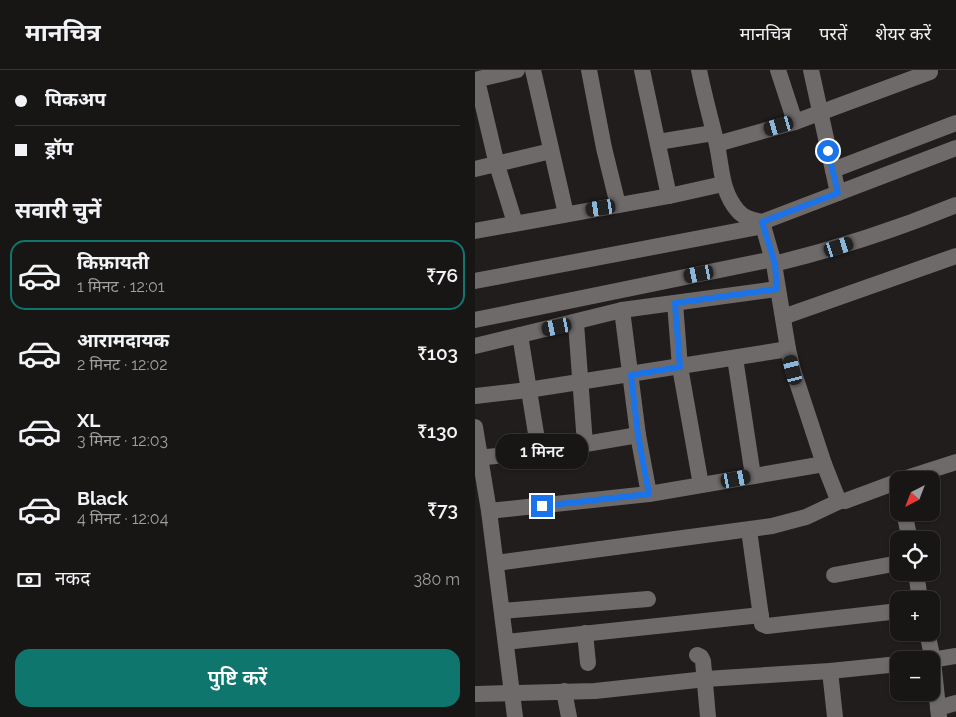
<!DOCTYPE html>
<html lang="hi">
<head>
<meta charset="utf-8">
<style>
  :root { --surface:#181615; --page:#252322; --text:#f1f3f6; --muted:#9f9fa0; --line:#363534; --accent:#0f766e }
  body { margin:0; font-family:Raleway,"Noto Sans Devanagari",sans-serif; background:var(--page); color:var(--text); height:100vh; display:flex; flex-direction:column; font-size:19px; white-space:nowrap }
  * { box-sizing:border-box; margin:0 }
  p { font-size:16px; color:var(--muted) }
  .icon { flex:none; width:28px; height:28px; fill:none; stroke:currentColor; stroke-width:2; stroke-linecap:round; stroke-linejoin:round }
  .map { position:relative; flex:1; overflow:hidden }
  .side { display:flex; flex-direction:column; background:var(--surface); width:475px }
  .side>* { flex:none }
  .top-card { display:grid; align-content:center; height:110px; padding:0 15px; background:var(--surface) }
  .needle { width:32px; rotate:222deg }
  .buttons { position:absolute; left:415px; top:401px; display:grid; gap:10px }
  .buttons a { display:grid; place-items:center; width:50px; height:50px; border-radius:10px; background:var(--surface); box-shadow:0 1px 4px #0004,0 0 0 1px var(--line); font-size:25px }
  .end { position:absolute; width:22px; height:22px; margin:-11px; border:6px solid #1a73e8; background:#fff; box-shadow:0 0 0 2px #fff }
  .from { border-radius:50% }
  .bubble { position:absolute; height:35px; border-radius:15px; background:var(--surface); box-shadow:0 1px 4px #0004,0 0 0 1px var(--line); font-size:16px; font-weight:600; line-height:35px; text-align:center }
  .car { position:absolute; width:15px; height:30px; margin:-15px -8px; border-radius:6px; box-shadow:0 0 4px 1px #0007; background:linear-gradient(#222 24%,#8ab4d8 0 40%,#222 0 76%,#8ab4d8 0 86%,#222 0) }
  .top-card b { display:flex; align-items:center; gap:18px; height:48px; font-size:19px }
  .top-card b+b { border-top:1px solid var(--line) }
  .top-card i { width:12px; height:12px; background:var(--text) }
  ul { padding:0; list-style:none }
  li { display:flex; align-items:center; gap:15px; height:70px; margin:0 10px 8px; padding:0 5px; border:2px solid transparent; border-radius:15px }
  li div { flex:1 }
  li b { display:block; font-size:19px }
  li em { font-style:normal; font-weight:600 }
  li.selected { border-color:var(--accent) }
  li>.icon { width:45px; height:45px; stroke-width:1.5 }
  h2 { padding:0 15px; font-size:22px; line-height:60px }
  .pay { display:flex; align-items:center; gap:12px; height:55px; padding:0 15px; font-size:19px }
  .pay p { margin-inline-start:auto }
  .cta { display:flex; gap:10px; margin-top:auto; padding:10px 15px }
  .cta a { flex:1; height:58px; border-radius:15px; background:var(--accent); color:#fff; font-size:20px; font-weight:600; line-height:58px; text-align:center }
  header { display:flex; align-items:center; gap:30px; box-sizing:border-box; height:70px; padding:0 25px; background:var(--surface); border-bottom:1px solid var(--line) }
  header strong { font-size:24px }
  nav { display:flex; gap:28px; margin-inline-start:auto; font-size:18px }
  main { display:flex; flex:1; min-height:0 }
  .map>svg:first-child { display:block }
</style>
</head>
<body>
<header>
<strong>मानचित्र</strong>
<nav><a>मानचित्र</a><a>परतें</a><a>शेयर करें</a></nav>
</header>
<main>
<section class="side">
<div class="top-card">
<b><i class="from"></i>पिकअप</b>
<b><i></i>ड्रॉप</b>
</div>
<h2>सवारी चुनें</h2>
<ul>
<li class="selected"><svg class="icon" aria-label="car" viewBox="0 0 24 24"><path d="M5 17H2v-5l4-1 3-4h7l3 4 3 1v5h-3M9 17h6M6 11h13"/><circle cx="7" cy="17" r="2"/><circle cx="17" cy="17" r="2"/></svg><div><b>किफ़ायती</b><p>1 मिनट · 12:01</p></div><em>₹76</em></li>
<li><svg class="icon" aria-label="car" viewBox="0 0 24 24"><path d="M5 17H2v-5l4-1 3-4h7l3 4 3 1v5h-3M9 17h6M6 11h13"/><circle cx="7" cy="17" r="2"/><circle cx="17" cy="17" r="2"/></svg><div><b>आरामदायक</b><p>2 मिनट · 12:02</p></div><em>₹103</em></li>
<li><svg class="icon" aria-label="car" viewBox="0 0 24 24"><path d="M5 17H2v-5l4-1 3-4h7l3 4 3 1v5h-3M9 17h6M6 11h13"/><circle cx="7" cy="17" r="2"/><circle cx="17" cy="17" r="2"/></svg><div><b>XL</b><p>3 मिनट · 12:03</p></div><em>₹130</em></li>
<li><svg class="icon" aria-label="car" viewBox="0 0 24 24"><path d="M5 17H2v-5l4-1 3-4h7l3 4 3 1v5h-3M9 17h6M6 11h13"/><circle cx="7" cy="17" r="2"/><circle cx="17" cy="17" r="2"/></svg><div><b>Black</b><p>4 मिनट · 12:04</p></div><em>₹73</em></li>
</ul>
<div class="pay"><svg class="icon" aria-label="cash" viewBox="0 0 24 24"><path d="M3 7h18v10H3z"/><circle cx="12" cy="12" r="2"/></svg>नकद<p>380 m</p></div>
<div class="cta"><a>पुष्टि करें</a></div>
</section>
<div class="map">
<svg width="481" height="647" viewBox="0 0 481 647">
  <rect width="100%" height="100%" fill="#201d1c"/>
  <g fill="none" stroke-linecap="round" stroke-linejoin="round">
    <g stroke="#6e6a69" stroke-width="16">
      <path d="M58 0 91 144"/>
      <path d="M114 0 129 78 143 135"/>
      <path d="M167 0 194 126"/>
      <path d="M224 0C229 25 236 50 242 75 247 98 246 122 263 141 269 148 278 150 287 152L481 78"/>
      <path d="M303 0 320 52"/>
      <path d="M336 0 363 123"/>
      <path d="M0 10 42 0"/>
      <path d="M2 10 22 95 40 153"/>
      <path d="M183 72 238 63"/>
      <path d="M242 74 320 52 455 2"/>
      <path d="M0 99 76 81"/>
      <path d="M358 100 481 53"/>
      <path d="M287 152 299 194 313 279 318 300 349 394 362 427 365 431H370L424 411"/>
      <path d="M0 161 194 126 248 114"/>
      <path d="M299 194C361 179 422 159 481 135"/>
      <path d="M0 211 288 156"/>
      <path d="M200 233 205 297 226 415"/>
      <path d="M147 240 163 365 174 424"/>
      <path d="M308 247 481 186"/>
      <path d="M0 250 298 189"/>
      <path d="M101 253 110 374"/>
      <path d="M45 265 64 382"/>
      <path d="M0 276 147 240 302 219"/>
      <path d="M260 288 278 406"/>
      <path d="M0 326 53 320 313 279"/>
      <path d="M0 357 14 441 40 647"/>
      <path d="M0 388 64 382 163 365"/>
      <path d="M425 410 481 392"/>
      <path d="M14 441 174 424 349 394"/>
      <path d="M429 442 435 470"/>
      <path d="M274 460 287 554 292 556 424 541"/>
      <path d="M21 493 297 456 331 447 365 431"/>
      <path d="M441 502 445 530"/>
      <path d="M359 505 424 493"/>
      <path d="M27 541 173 529"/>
      <path d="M452 562 458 590 464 647"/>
      <path d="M110 563 113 593"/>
      <path d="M31 572 286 545"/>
      <path d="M222 585 226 587 228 591 233 647"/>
      <path d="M456 590 481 586"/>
      <path d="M355 601 360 647"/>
      <path d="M89 621 94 647"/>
      <path d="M0 624 120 621 231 609 355 601 424 594"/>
      <path d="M463 638 481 633"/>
    </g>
  </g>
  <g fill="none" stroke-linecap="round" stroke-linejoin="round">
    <path stroke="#1a73e8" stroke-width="6" d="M67 436 174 424 163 365 156 305 205 297 200 233 302 219 300 194 287 152 363 123 353 81"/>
  </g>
</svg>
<div class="buttons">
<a><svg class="needle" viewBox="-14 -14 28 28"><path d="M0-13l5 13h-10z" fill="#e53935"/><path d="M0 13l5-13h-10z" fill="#9f9fa0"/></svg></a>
<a><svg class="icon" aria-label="locate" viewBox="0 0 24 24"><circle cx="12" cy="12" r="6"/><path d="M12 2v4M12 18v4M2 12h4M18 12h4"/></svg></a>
<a>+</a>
<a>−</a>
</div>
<i class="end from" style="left:353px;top:81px"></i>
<i class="end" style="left:67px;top:436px"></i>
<div class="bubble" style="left:21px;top:364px;width:92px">1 मिनट</div>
<i class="car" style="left:304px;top:56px;rotate:254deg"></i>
<i class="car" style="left:126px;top:138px;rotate:261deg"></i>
<i class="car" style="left:364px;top:177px;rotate:72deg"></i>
<i class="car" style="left:224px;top:204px;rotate:259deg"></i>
<i class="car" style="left:82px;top:257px;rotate:258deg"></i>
<i class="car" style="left:318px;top:300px;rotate:346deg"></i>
<i class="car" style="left:261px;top:409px;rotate:79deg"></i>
</div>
</main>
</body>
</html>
